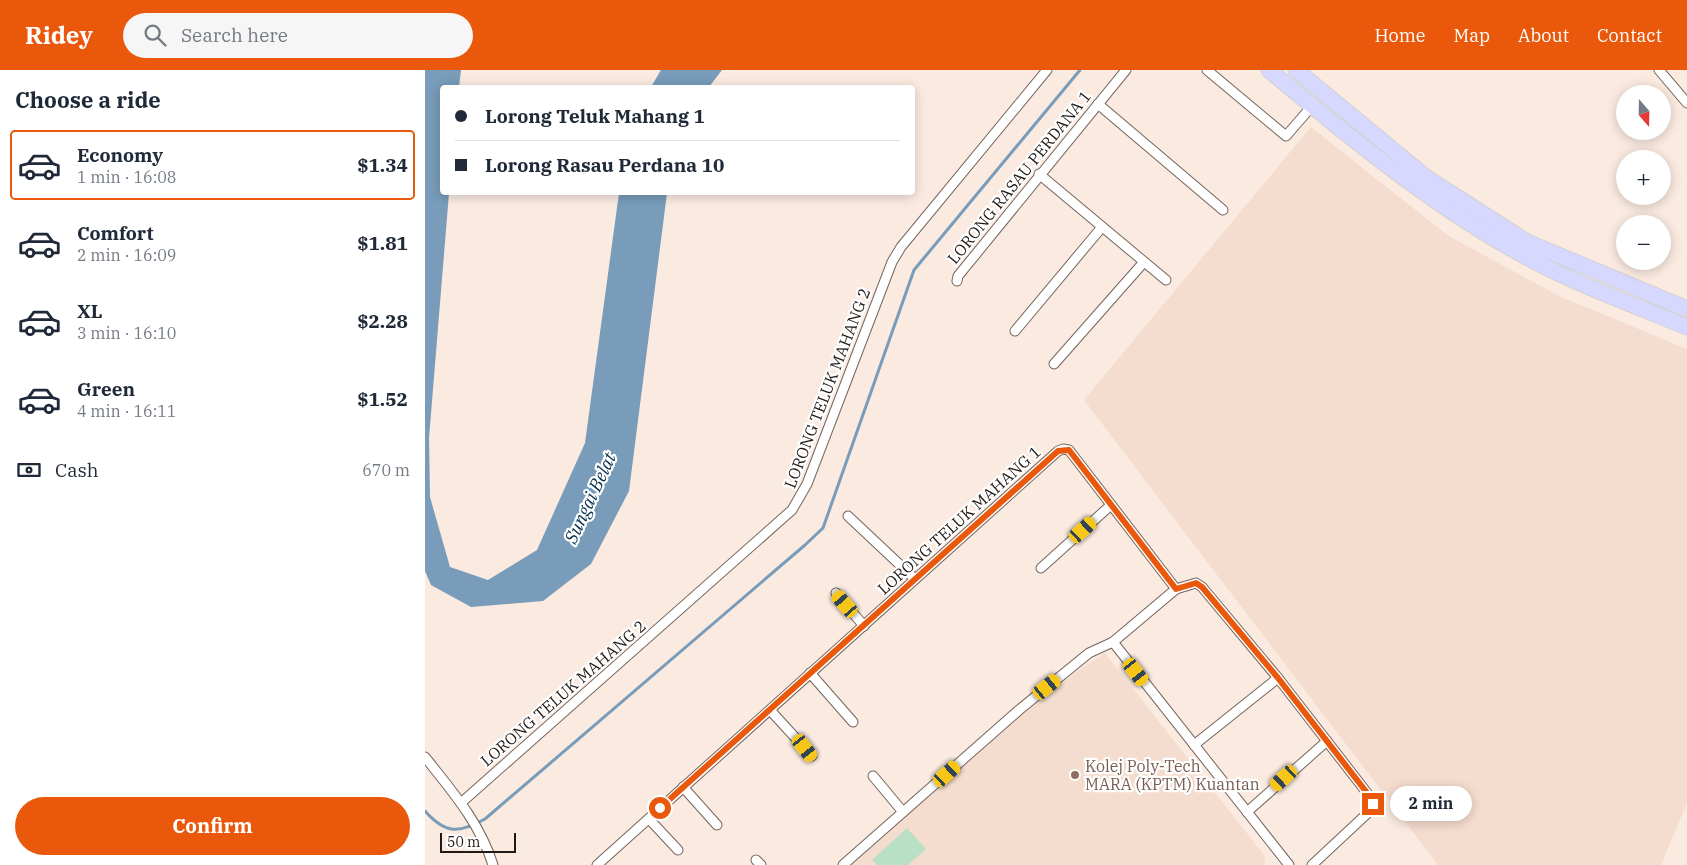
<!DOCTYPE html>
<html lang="en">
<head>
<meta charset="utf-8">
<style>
  :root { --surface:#fff; --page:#f6f6f7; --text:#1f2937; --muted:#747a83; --line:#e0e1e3; --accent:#ea580c }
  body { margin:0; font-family:"IBM Plex Serif",serif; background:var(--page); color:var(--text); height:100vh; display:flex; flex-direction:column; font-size:19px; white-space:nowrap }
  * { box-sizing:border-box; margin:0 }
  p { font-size:16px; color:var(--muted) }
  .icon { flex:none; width:28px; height:28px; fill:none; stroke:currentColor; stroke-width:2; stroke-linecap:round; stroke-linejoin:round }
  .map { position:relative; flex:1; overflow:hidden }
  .panel { display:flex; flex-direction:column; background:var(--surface); width:425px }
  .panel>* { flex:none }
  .guide { position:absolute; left:15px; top:15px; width:475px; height:110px; border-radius:5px; box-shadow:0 2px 12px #0003; display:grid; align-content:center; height:110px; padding:0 15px; background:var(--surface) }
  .needle { width:32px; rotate:160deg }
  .controls { position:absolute; left:1191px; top:15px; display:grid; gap:10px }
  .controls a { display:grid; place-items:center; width:55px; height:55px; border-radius:50%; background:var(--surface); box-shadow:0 2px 12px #0003; font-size:25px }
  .scale { position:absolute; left:15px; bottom:12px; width:76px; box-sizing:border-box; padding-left:5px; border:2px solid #201a17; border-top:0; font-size:14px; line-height:18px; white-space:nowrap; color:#201a17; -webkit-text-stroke:4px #fff; paint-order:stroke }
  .end { position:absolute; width:22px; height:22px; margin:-11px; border:6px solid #ea580c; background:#fff; box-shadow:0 0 0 2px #fff }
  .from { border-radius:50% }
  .bubble { position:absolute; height:35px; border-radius:18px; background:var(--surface); box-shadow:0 2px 12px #0003; font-size:16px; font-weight:800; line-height:35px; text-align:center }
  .car { position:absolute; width:15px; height:30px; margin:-15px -8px; border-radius:6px; box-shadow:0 0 4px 1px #0007; background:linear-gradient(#f5c518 24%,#345 0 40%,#f5c518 0 76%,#345 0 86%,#f5c518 0) }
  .guide b { display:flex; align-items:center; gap:18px; height:48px; font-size:19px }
  .guide b+b { border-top:1px solid var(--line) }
  .guide i { width:12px; height:12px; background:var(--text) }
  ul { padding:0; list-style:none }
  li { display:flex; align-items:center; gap:15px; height:70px; margin:0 10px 8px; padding:0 5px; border:2px solid transparent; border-radius:5px }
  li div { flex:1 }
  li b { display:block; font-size:19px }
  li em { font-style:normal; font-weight:800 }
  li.on { border-color:var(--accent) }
  li>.icon { width:45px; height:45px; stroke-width:1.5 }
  h2 { padding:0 15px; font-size:22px; line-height:60px }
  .pay { display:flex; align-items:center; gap:12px; height:55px; padding:0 15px; font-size:19px }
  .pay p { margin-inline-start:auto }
  .cta { display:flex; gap:10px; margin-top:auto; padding:10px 15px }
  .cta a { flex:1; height:58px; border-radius:30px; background:var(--accent); color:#fff; font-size:20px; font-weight:800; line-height:58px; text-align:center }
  header { display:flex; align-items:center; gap:30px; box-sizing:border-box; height:70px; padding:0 25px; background:var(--accent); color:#fff }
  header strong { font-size:24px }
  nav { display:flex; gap:28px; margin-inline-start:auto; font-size:18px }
  .search { width:350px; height:45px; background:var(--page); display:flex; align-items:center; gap:12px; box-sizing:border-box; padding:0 18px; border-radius:28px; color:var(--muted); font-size:19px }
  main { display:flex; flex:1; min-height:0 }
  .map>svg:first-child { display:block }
</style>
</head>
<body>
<header>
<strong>Ridey</strong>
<div class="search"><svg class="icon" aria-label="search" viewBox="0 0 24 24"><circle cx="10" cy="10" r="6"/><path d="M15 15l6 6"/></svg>Search here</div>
<nav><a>Home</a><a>Map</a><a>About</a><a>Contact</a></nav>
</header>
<main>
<section class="panel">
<h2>Choose a ride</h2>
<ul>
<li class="on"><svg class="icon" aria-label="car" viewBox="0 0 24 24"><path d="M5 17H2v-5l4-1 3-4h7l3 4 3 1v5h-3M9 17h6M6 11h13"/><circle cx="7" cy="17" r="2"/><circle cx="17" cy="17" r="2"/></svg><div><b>Economy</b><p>1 min · 16:08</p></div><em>$1.34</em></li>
<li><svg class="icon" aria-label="car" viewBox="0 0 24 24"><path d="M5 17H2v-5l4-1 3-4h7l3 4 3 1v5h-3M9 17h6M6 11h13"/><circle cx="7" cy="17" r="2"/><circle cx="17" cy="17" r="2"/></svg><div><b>Comfort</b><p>2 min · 16:09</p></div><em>$1.81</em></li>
<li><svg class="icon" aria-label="car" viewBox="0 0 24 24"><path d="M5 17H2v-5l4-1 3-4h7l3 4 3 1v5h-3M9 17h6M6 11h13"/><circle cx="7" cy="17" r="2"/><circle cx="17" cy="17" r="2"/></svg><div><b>XL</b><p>3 min · 16:10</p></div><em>$2.28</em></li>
<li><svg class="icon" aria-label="car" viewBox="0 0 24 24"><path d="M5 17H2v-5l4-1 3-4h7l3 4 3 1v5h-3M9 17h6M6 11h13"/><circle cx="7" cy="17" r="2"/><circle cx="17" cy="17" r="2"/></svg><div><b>Green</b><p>4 min · 16:11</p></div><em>$1.52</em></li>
</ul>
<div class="pay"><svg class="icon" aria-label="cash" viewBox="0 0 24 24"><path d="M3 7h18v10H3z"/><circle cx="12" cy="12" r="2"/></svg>Cash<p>670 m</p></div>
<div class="cta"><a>Confirm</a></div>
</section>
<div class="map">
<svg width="1262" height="795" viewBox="0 0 1262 795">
  <rect width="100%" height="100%" fill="#faeae0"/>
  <g fill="#f4dcce">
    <path d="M886 57 1022 165 1134 226 1262 279V733L1236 795H1013L659 330Z"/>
    <path d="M680 583 839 785 840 795H422L616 626Z"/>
  </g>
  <path fill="#b9e0c5" d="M482 758 501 779 483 795H452L447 790Z"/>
  <g fill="#789cb9">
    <path d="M0 0H36L34 17 18 18V122L24 123 4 368 5 427 25 497 63 510 112 480 160 373 194 123H242L204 421 166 494 118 531 46 537 6 515 0 501Z"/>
    <path d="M236 0H297L284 17H226Z"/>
  </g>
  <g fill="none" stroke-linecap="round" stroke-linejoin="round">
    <path stroke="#789cb9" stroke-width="3" d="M0 741C21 765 35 763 60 749L380 475 398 458 489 200 655 0"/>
    <g stroke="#73655d" stroke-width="11">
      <g id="minor">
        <path d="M782 0 861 66 887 36"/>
        <path d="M1234 0 1262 33"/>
        <path d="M673 34 798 140"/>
        <path d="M614 104 741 210"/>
        <path d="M532 211 533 206 701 0"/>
        <path d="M590 261 677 157"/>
        <path d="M629 294 719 192"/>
        <path d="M423 446 490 509"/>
        <path d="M616 498 686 435"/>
        <path d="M411 523 439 556"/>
        <path d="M688 572 864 795"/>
        <path d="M385 603 428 652"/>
        <path d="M345 640 387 686"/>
        <path d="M769 675 853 608"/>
        <path d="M0 687C27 721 55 753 68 795"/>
        <path d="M448 706 478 742"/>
        <path d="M258 717 292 755"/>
        <path d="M37 732 367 440 382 414 467 192 476 177 622 0"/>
        <path d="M822 742 902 671"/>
        <path d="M224 749 253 780"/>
        <path d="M331 790 336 795"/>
        <path d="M172 795 633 381 638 379 644 380 751 519"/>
        <path d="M418 795 594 640 664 583 688 572 751 519 771 513 777 517 853 608 946 728 948 734 946 740 887 795"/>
      </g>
    </g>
    <g stroke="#d2d1d1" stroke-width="17">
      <g id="trunk">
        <path d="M844 0C923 66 1008 136 1098 185 1150 214 1207 234 1262 257"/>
        <path d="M871 0 1002 108 1102 172 1262 239"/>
      </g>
    </g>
    <use href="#minor" stroke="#fff" stroke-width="9"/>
    <use href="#trunk" stroke="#d6d8ff" stroke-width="15"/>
  </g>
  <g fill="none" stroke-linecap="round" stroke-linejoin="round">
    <path stroke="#ea580c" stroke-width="6" d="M235 738 633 381 644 380 751 519 771 513 777 517 853 608 946 728 948 734"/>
  </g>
  <circle fill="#8d6e63" stroke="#fff" stroke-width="2" cx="650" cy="705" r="5"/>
  <g text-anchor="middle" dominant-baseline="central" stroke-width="4.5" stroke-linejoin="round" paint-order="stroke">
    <g font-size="16" fill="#201a17" stroke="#fff">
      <text transform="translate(594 107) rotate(-51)">LORONG RASAU PERDANA 1</text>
      <text transform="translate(402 318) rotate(-69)">LORONG TELUK MAHANG 2</text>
      <text transform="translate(534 450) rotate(-42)">LORONG TELUK MAHANG 1</text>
      <text transform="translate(138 623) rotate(-41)">LORONG TELUK MAHANG 2</text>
    </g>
    <g font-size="16" fill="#785e54" stroke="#fff" text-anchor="start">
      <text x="660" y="696">Kolej Poly-Tech<tspan x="660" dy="18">MARA (KPTM) Kuantan</tspan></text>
    </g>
    <g font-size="18" font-style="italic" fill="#022f4c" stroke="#fff">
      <text transform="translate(165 428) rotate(-65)">Sungai Belat</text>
    </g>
  </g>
</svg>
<div class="controls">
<a><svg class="needle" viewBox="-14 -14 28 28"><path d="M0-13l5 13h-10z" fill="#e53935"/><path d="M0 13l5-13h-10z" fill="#747a83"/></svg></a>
<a>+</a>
<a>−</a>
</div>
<div class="scale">50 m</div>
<i class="end from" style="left:235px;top:738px"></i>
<i class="end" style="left:948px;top:734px"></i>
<div class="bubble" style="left:965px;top:716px;width:82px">2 min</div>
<i class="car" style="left:658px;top:460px;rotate:48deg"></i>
<i class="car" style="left:420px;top:534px;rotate:319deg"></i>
<i class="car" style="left:711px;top:602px;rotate:142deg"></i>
<i class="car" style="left:622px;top:617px;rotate:51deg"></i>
<i class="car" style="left:380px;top:678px;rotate:142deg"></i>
<i class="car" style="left:522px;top:704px;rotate:48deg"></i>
<i class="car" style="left:859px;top:708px;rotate:228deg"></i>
<div class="guide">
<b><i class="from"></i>Lorong Teluk Mahang 1</b>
<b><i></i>Lorong Rasau Perdana 10</b>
</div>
</div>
</main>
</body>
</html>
